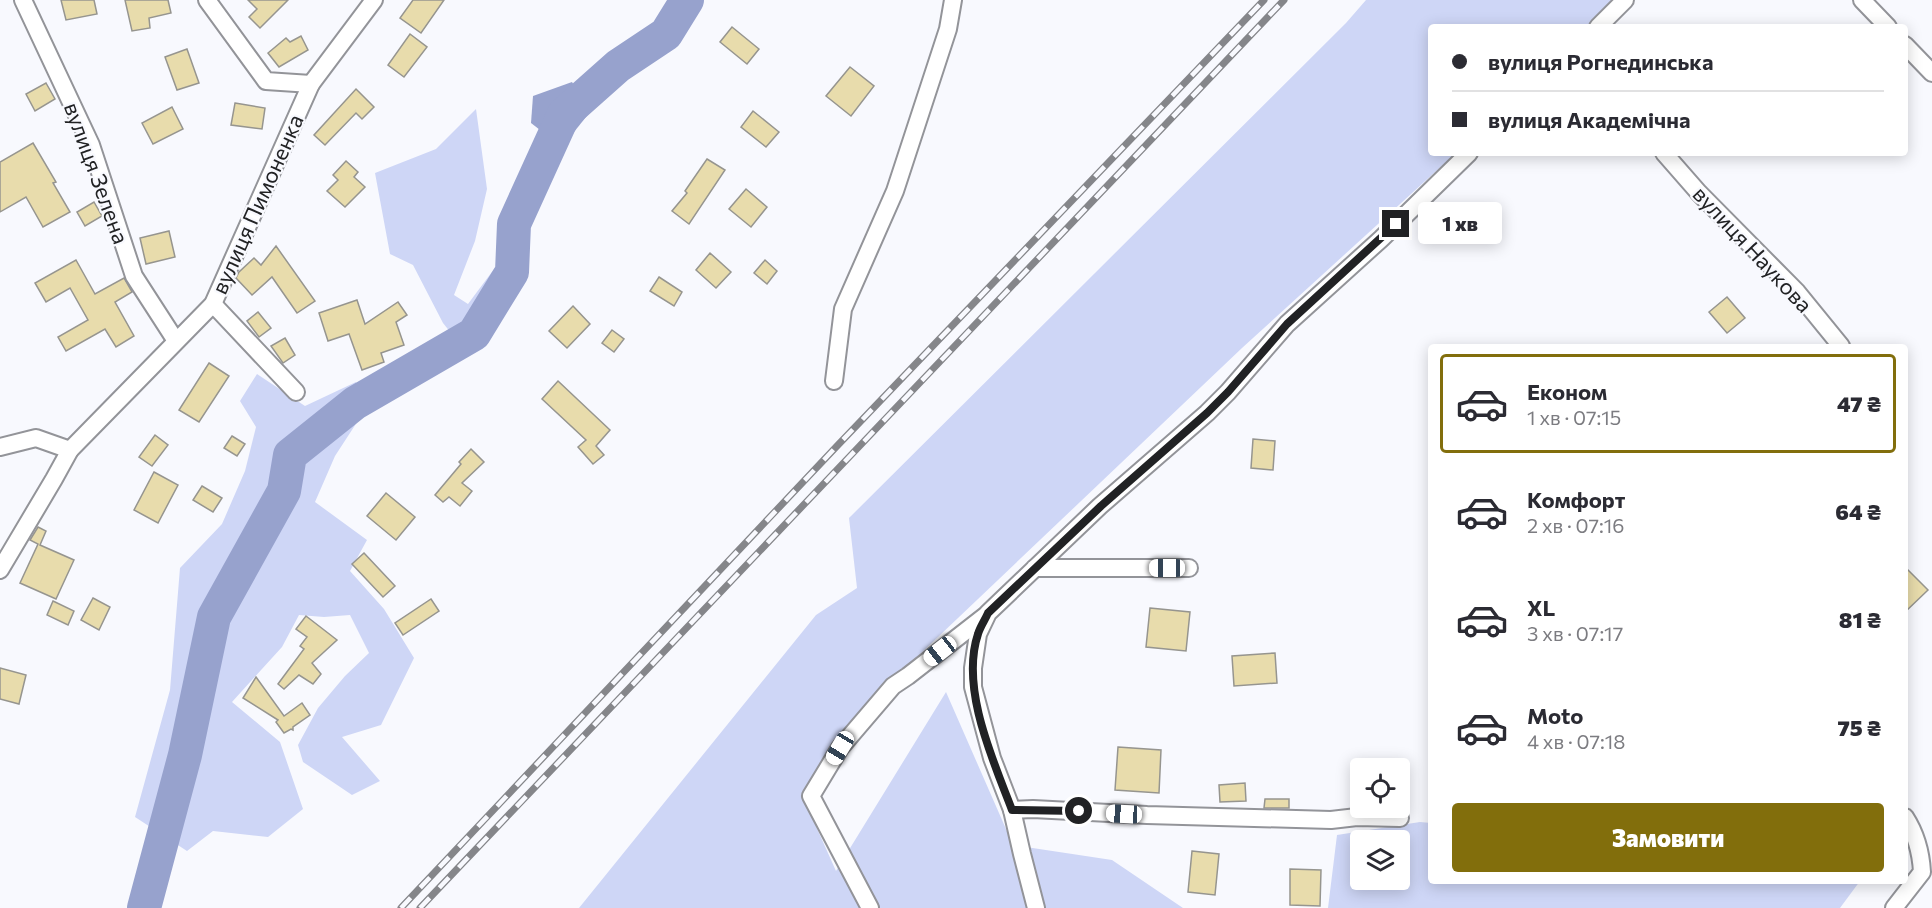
<!DOCTYPE html>
<html lang="uk">
<head>
<meta charset="utf-8">
<style>
  :root { --surface:#fff; --page:#f2f2f3; --text:#2b2b33; --muted:#7c7c81; --line:#e1e1e2; --accent:#826e0c }
  body { margin:0; font-family:Commissioner,sans-serif; background:var(--page); color:var(--text); height:100vh; display:flex; flex-direction:column; font-size:22px; white-space:nowrap }
  * { box-sizing:border-box; margin:0 }
  p { font-size:20px; color:var(--muted) }
  .icon { flex:none; width:33px; height:33px; fill:none; stroke:currentColor; stroke-width:2; stroke-linecap:round; stroke-linejoin:round }
  .map { position:relative; flex:1; overflow:hidden }
  .side { position:absolute; left:1428px; top:344px; width:480px; height:540px; display:flex; flex-direction:column; background:var(--surface); border-radius:6px; box-shadow:0 3px 15px #0003 }
  .side>* { flex:none }
  .guide { position:absolute; left:1428px; top:24px; width:480px; height:132px; border-radius:6px; box-shadow:0 3px 15px #0003; display:grid; align-content:center; height:132px; padding:0 24px; background:var(--surface) }
  .tools { position:absolute; left:1350px; top:758px; display:grid; gap:12px }
  .tools a { display:grid; place-items:center; width:60px; height:60px; border-radius:6px; background:var(--surface); box-shadow:0 3px 15px #0003; font-size:30px }
  .end { position:absolute; width:27px; height:27px; margin:-14px; border:8px solid #212224; background:#fff; box-shadow:0 0 0 3px #fff }
  .from { border-radius:50% }
  .bubble { position:absolute; height:42px; border-radius:6px; background:var(--surface); box-shadow:0 3px 15px #0003; font-size:20px; font-weight:800; line-height:42px; text-align:center }
  .car { position:absolute; width:18px; height:36px; margin:-18px -9px; border-radius:8px; box-shadow:0 0 4px 2px #0007; background:linear-gradient(#fff 24%,#345 0 40%,#fff 0 76%,#345 0 86%,#fff 0) }
  .guide b { display:flex; align-items:center; gap:21px; height:57px; font-size:22px }
  .guide b+b { border-top:2px solid var(--line) }
  .guide i { width:15px; height:15px; background:var(--text) }
  ul { padding:10px 0 0; list-style:none }
  li { display:flex; align-items:center; gap:18px; height:99px; margin:0 12px 9px; padding:0 12px; border:3px solid transparent; border-radius:6px }
  li div { flex:1 }
  li b { display:block; font-size:22px }
  li em { font-style:normal; font-weight:800 }
  li.current { border-color:var(--accent) }
  li>.icon { width:54px; height:54px; stroke-width:1.5 }
  .action { display:flex; gap:12px; margin-top:auto; padding:12px 24px }
  .action a { flex:1; height:69px; border-radius:6px; background:var(--accent); color:#fff; font-size:24px; font-weight:800; line-height:69px; text-align:center }
  .map>svg:first-child { display:block }
</style>
</head>
<body>
<div class="map">
<svg width="1932" height="908" viewBox="0 0 1932 908">
  <rect width="100%" height="100%" fill="#f8f9fe"/>
  <g fill="#ced6f6" fill-rule="evenodd">
    <path d="M1366 0H1625L1595 27H1431V153H1456L1242 348 858 713 802 795 836 871 946 692 1013 845 1112 860 1183 908H579L816 615 857 588 849 518 1346 23Z"/>
    <path d="M476 109 487 189 475 241 454 295 468 304 503 257 514 291 467 353 443 323 413 265 390 254 375 173 436 149Z"/>
    <path d="M257 374 305 406 356 382 363 413 335 456 315 502 367 540 350 571 384 609 414 658 381 725 342 737 380 781 352 795 303 762 298 745 318 708 345 676 369 653 350 615 324 617 299 615 282 647 232 702 280 742 303 809 268 837 213 831 187 851 135 817 170 690 180 568 222 524 245 471 256 427 240 401Z"/>
    <path d="M1420 822 1431 823V880L1860 881 1840 908H1328L1337 835ZM1360 840H1400V879H1360Z"/>
  </g>
  <path fill="#97a2cd" d="M572 82 590 112 562 147 531 123 533 96Z"/>
  <g fill="none" stroke-linecap="round" stroke-linejoin="round">
    <path stroke="#97a2cd" stroke-width="34" d="M144 908 185 755 214 617 284 491 290 455 355 403 474 334 512 272 514 224 564 114 618 66 666 34 687 0"/>
  </g>
  <g fill="#e8dcac" stroke="#96958f" stroke-width="1.5">
    <path d="M61 0H94L97 14 66 20Z"/>
    <path d="M125 0H168L171 13 149 18 150 28 132 31Z"/>
    <path d="M248 0H288L260 28 249 17 257 9Z"/>
    <path d="M413 0H444L421 33 400 18Z"/>
    <path d="M732 27 759 49 747 64 720 42Z"/>
    <path d="M410 34 427 47 404 77 388 65Z"/>
    <path d="M301 36 308 50 279 67 268 53 286 38 290 42Z"/>
    <path d="M187 49 199 83 177 90 165 57Z"/>
    <path d="M850 67 874 86 851 116 826 96Z"/>
    <path d="M46 83 55 99 35 111 26 94Z"/>
    <path d="M356 89 374 107 362 119 356 113 325 145 314 135Z"/>
    <path d="M235 103 265 108 262 129 231 125Z"/>
    <path d="M172 107 183 129 153 144 142 123Z"/>
    <path d="M753 111 779 132 766 147 741 127Z"/>
    <path d="M33 143 56 182 53 183 70 212 43 227 26 197 0 212V162Z"/>
    <path d="M707 159 725 170 689 224 672 211 687 193 685 191Z"/>
    <path d="M346 161 358 172 354 177 365 187 345 207 327 191 338 180 333 175Z"/>
    <path d="M746 189 767 207 751 227 729 209Z"/>
    <path d="M94 202 102 216 85 226 77 212Z"/>
    <path d="M169 231 175 257 146 264 140 238Z"/>
    <path d="M276 246 315 301 297 313 272 277 252 295 236 278 239 272 254 258 261 265Z"/>
    <path d="M710 253 731 272 716 288 696 270Z"/>
    <path d="M76 260 95 294 124 278 132 292 115 302 134 336 116 347 105 329 66 351 58 337 88 320 70 288 46 302 35 283Z"/>
    <path d="M765 260 777 271 767 284 754 273Z"/>
    <path d="M659 277 682 292 674 306 650 291Z"/>
    <path d="M1727 297 1745 318 1727 333 1709 312Z"/>
    <path d="M357 300 365 324 398 302 407 315 396 322 404 345 381 353 384 362 362 370 349 334 328 341 319 313Z"/>
    <path d="M573 306 590 324 567 348 549 331Z"/>
    <path d="M258 312 271 328 259 337 247 321Z"/>
    <path d="M612 330 624 339 614 352 602 343Z"/>
    <path d="M285 338 295 355 283 363 271 346Z"/>
    <path d="M209 363 229 376 199 422 179 410Z"/>
    <path d="M558 381 610 430 596 446 604 455 593 464 578 447 586 440 542 399Z"/>
    <path d="M155 435 168 445 152 466 139 457Z"/>
    <path d="M232 436 245 444 237 456 224 448Z"/>
    <path d="M1253 439 1275 441 1273 470 1251 468Z"/>
    <path d="M471 449 484 462 462 483 472 491 460 506 449 497 443 502 435 495 461 464 459 462Z"/>
    <path d="M154 472 178 485 158 523 134 510Z"/>
    <path d="M202 486 222 498 213 512 193 500Z"/>
    <path d="M386 493 415 517 396 540 367 516Z"/>
    <path d="M38 527 46 531 40 545 74 560 56 599 20 583 38 544 30 540Z"/>
    <path d="M364 553 395 586 383 597 352 564Z"/>
    <path d="M1905 567 1928 590 1905 612Z"/>
    <path d="M93 598 110 607 99 630 81 620Z"/>
    <path d="M431 599 439 611 403 635 395 623Z"/>
    <path d="M53 601 74 611 68 625 47 615Z"/>
    <path d="M1150 608 1190 612 1186 651 1146 647Z"/>
    <path d="M306 616 337 640 312 663 321 674 313 684 299 675 284 689 278 684 304 649 300 646 307 637 296 629Z"/>
    <path d="M1275 653 1277 683 1234 686 1232 656Z"/>
    <path d="M0 668 26 675 19 704 0 699Z"/>
    <path d="M256 677 284 716 302 703 310 715 293 727V730L291 729 284 733 276 722 278 720 243 698Z"/>
    <path d="M1118 747 1161 750 1159 793 1115 790Z"/>
    <path d="M1245 783 1246 801 1220 802 1219 785Z"/>
    <path d="M1265 799H1289V808H1264Z"/>
    <path d="M1192 851 1219 854 1215 895 1188 892Z"/>
    <path d="M1290 869 1321 870 1320 906 1290 905Z"/>
  </g>
  <g fill="none" stroke-linecap="round" stroke-linejoin="round">
    <g stroke="#939499" stroke-width="20">
      <g id="minor">
        <path d="M23 0 91 145 134 276 176 341"/>
        <path d="M207 0 266 81 311 84"/>
        <path d="M1862 0 1888 27"/>
        <path d="M1598 27 1625 0"/>
        <path d="M1905 45 1932 73"/>
        <path d="M1664 153 1699 193 1797 292 1841 346"/>
        <path d="M213 304 296 392"/>
        <path d="M834 381 843 309 895 191 948 29 953 0"/>
        <path d="M0 447 36 438 70 450"/>
        <path d="M1035 568H1189"/>
        <path d="M0 570 54 479 70 450 213 304 311 84 374 0"/>
        <path d="M1012 810 1033 809 1147 815 1331 820 1357 817 1400 818"/>
        <path d="M870 908 811 796 840 748 893 686 908 676 985 616"/>
        <path d="M1036 908 1022 854 1012 810 992 758 973 687V668L978 634 988 613 1100 506 1207 413 1228 392 1287 324 1381 239 1469 153"/>
        <path d="M1894 908 1922 872C1921 853 1916 834 1905 817"/>
      </g>
    </g>
    <use href="#minor" stroke="#fff" stroke-width="16"/>
    <g stroke="#85868a" stroke-width="7">
      <g id="rail">
        <path d="M401 908 837 446 1264 0"/>
        <path d="M420 908 1284 0"/>
      </g>
    </g>
    <use href="#rail" stroke="#f8f9fe" stroke-width="4.5" stroke-dasharray="14" stroke-linecap="butt"/>
  </g>
  <g fill="none" stroke-linecap="round" stroke-linejoin="round">
    <path stroke="#212224" stroke-width="8" d="M1079 811 1012 810C993 760 960 688 978 634 980 627 985 620 988 613L1101 506 1207 413 1228 392 1287 324 1396 224"/>
  </g>
  <g text-anchor="middle" dominant-baseline="central" stroke-width="4.5" stroke-linejoin="round" paint-order="stroke">
    <g font-size="22" fill="#212224" stroke="#f8f9fe">
      <text transform="translate(97 173) rotate(70)">вулиця Зелена</text>
      <text transform="translate(257 204) rotate(-66)">вулиця Пимоненка</text>
      <text transform="translate(1753 249) rotate(47)">вулиця Наукова</text>
    </g>
  </g>
</svg>
<div class="tools">
<a><svg class="icon" aria-label="locate" viewBox="0 0 24 24"><circle cx="12" cy="12" r="6"/><path d="M12 2v4M12 18v4M2 12h4M18 12h4"/></svg></a>
<a><svg class="icon" aria-label="layers" viewBox="0 0 24 24"><path d="M12 4l9 5-9 5-9-5zM3 14l9 5 9-5"/></svg></a>
</div>
<i class="end from" style="left:1079px;top:811px"></i>
<i class="end" style="left:1396px;top:224px"></i>
<div class="bubble" style="left:1418px;top:202px;width:84px">1 хв</div>
<i class="car" style="left:1167px;top:568px;rotate:270deg"></i>
<i class="car" style="left:940px;top:651px;rotate:232deg"></i>
<i class="car" style="left:840px;top:748px;rotate:211deg"></i>
<i class="car" style="left:1124px;top:814px;rotate:273deg"></i>
<div class="guide">
<b><i class="from"></i>вулиця Рогнединська</b>
<b><i></i>вулиця Академічна</b>
</div>
<section class="side">
<ul>
<li class="current"><svg class="icon" aria-label="car" viewBox="0 0 24 24"><path d="M5 17H2v-5l4-1 3-4h7l3 4 3 1v5h-3M9 17h6M6 11h13"/><circle cx="7" cy="17" r="2"/><circle cx="17" cy="17" r="2"/></svg><div><b>Економ</b><p>1 хв · 07:15</p></div><em>47 ₴</em></li>
<li><svg class="icon" aria-label="car" viewBox="0 0 24 24"><path d="M5 17H2v-5l4-1 3-4h7l3 4 3 1v5h-3M9 17h6M6 11h13"/><circle cx="7" cy="17" r="2"/><circle cx="17" cy="17" r="2"/></svg><div><b>Комфорт</b><p>2 хв · 07:16</p></div><em>64 ₴</em></li>
<li><svg class="icon" aria-label="car" viewBox="0 0 24 24"><path d="M5 17H2v-5l4-1 3-4h7l3 4 3 1v5h-3M9 17h6M6 11h13"/><circle cx="7" cy="17" r="2"/><circle cx="17" cy="17" r="2"/></svg><div><b>XL</b><p>3 хв · 07:17</p></div><em>81 ₴</em></li>
<li><svg class="icon" aria-label="car" viewBox="0 0 24 24"><path d="M5 17H2v-5l4-1 3-4h7l3 4 3 1v5h-3M9 17h6M6 11h13"/><circle cx="7" cy="17" r="2"/><circle cx="17" cy="17" r="2"/></svg><div><b>Moto</b><p>4 хв · 07:18</p></div><em>75 ₴</em></li>
</ul>
<div class="action"><a>Замовити</a></div>
</section>
</div>
</body>
</html>
